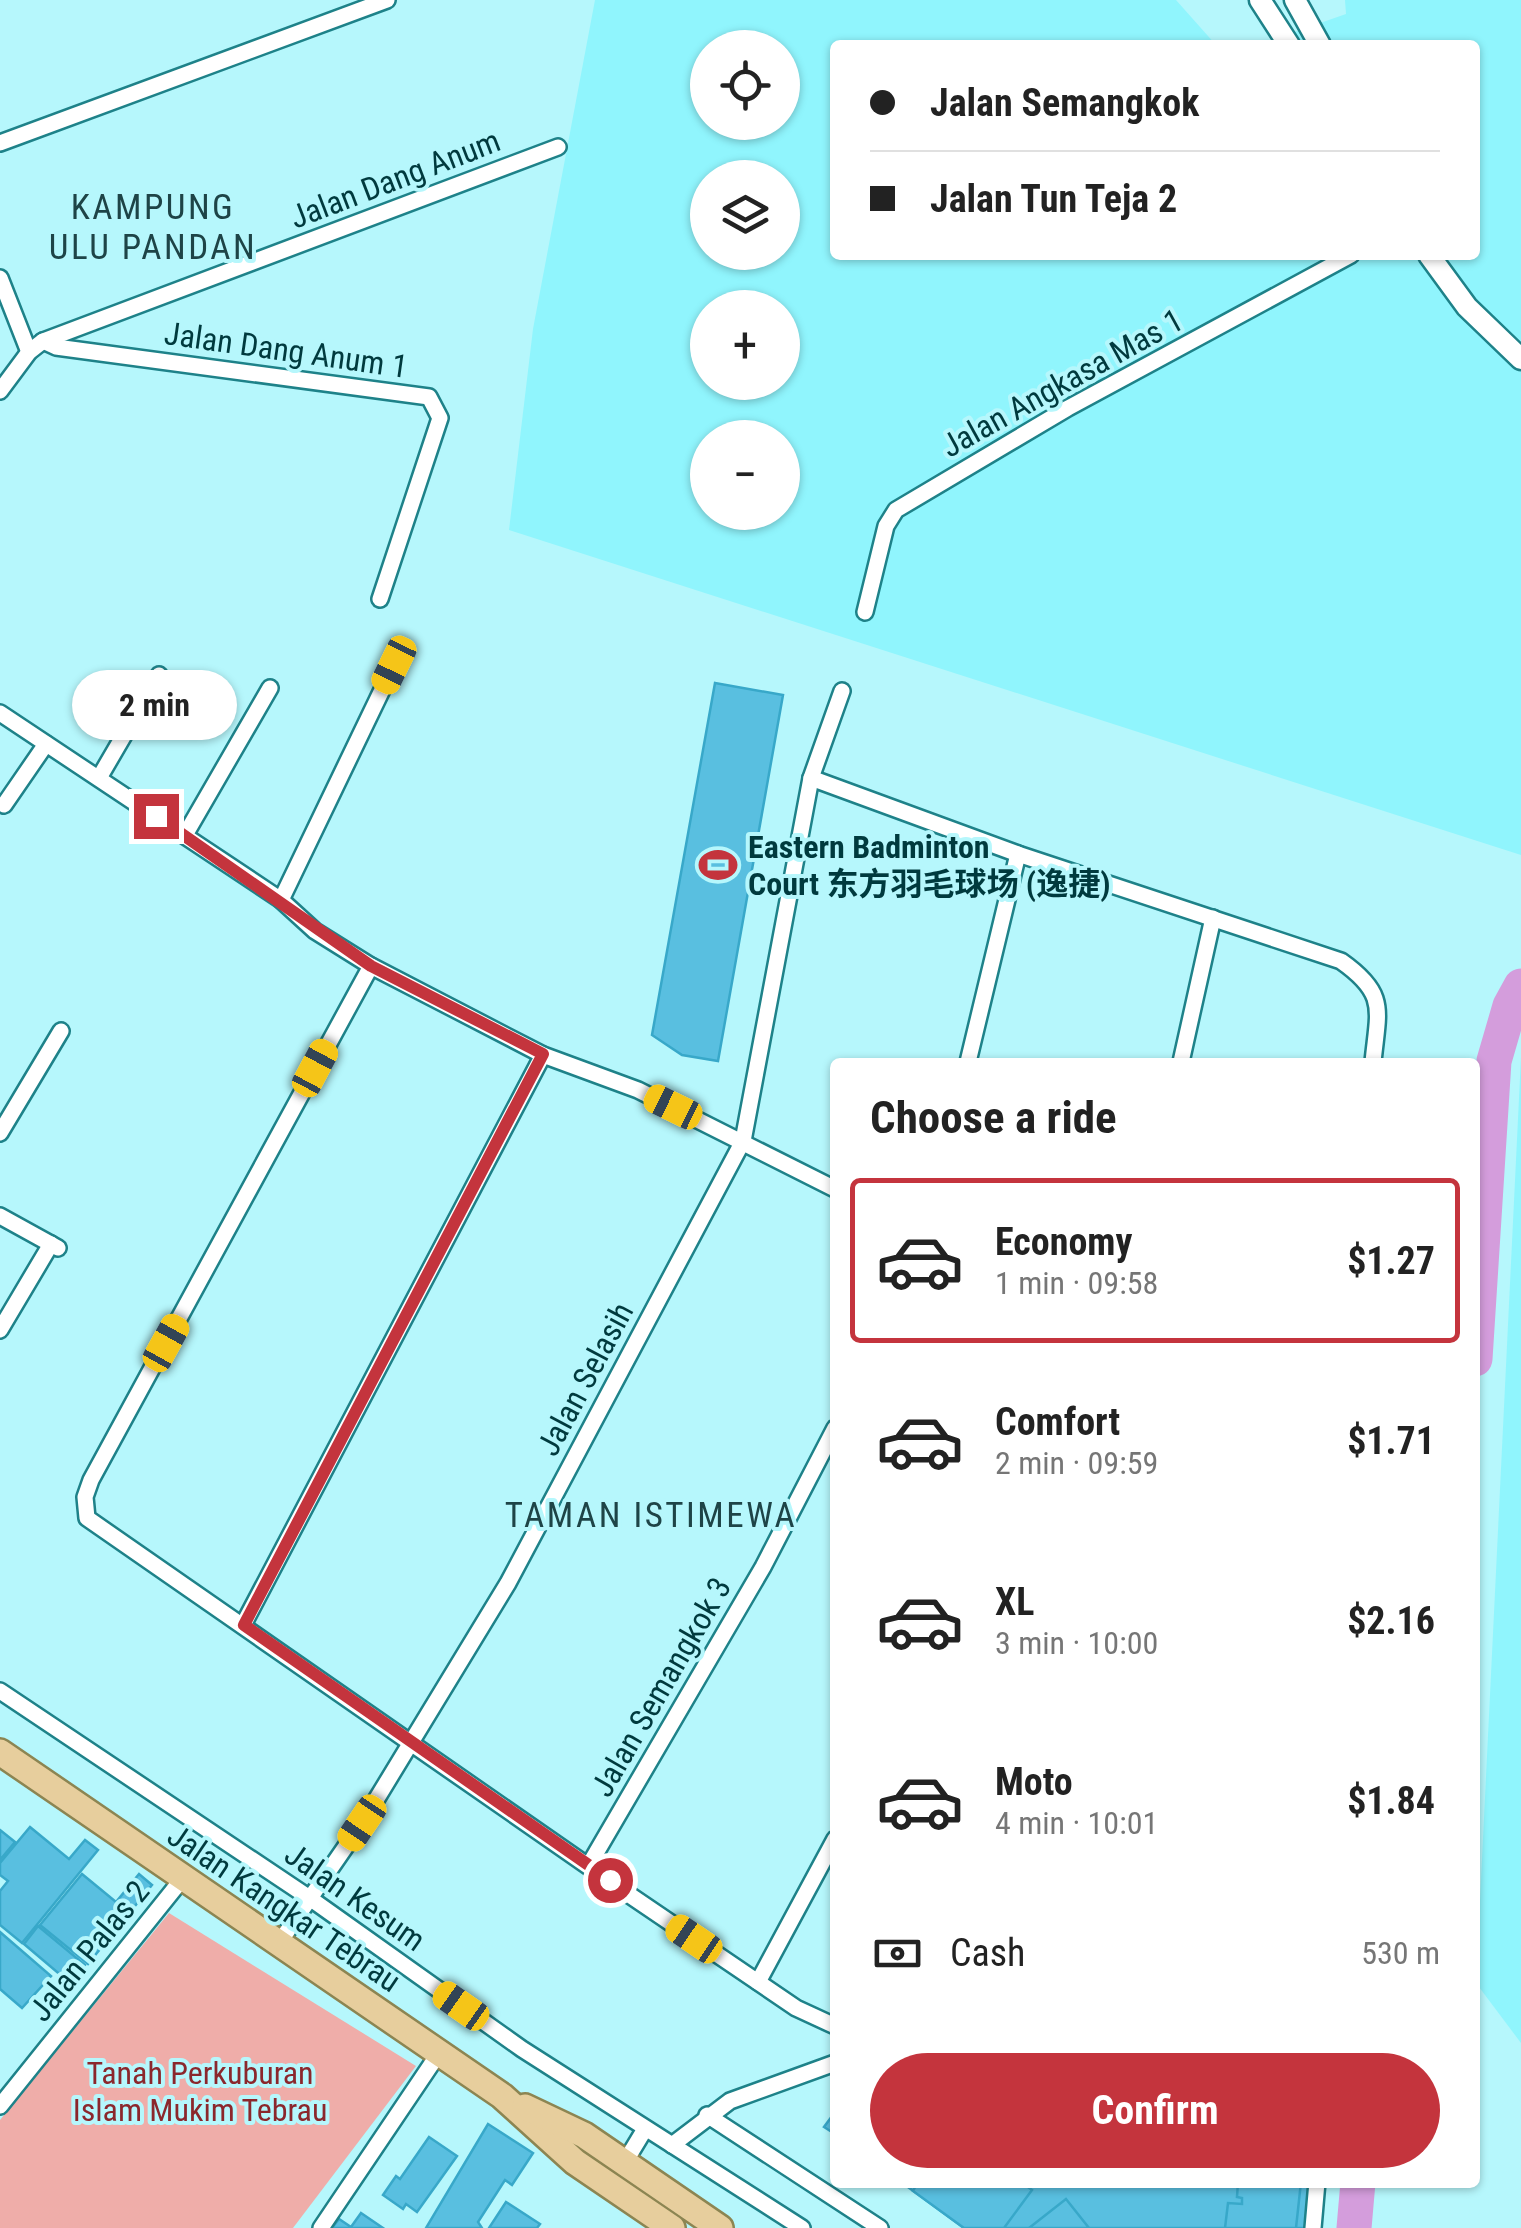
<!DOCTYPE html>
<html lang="en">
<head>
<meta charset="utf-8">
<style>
  :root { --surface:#fff; --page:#f6f6f6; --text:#222; --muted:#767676; --line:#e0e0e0; --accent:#c4343d }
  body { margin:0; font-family:"Roboto Condensed","Noto Sans SC",sans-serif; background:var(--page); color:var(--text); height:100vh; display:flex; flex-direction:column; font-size:38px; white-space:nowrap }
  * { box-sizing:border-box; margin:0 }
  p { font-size:32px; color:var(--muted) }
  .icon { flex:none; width:55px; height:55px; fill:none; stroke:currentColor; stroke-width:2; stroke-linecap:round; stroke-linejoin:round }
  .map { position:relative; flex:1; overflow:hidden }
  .side { position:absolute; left:830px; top:1058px; width:650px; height:1130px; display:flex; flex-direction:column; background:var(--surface); border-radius:10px; box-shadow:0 2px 8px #0004 }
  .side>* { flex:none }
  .guide { position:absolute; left:830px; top:40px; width:650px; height:220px; border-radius:10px; box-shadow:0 2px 8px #0004; display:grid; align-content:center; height:220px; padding:0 40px; background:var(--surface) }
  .buttons { position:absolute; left:690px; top:30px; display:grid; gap:20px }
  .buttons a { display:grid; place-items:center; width:110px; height:110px; border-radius:50%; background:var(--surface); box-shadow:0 2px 8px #0004; font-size:50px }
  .end { position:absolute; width:45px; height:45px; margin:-22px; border:12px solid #c4343d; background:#fff; box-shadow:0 0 0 5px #fff }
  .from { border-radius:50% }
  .bubble { position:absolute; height:70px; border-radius:35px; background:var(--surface); box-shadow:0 2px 8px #0004; font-size:32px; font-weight:700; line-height:70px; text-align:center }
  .car { position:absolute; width:30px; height:60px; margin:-30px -15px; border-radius:12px; box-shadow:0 0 8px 2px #0007; background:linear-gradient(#f5c518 24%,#345 0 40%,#f5c518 0 76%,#345 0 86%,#f5c518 0) }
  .guide b { display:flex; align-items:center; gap:35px; height:95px; font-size:38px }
  .guide b+b { border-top:2px solid var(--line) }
  .guide i { width:25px; height:25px; background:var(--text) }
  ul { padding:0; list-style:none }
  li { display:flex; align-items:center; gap:30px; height:165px; margin:0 20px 15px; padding:0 20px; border:5px solid transparent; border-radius:10px }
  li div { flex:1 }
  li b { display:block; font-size:38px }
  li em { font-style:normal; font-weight:700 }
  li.active { border-color:var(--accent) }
  li>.icon { width:90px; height:90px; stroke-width:1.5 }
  h2 { padding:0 40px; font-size:45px; line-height:120px }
  .pay { display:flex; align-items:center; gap:25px; height:110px; padding:0 40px; font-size:38px }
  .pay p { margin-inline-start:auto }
  .button { display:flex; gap:20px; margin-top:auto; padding:20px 40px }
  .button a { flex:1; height:115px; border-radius:60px; background:var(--accent); color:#fff; font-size:40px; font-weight:700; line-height:115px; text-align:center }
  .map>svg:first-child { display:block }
</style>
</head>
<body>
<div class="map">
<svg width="1521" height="2228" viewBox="0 0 1521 2228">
  <rect width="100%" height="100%" fill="#b6f7fc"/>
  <g fill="#90f5fd" fill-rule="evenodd">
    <path d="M595 0H1176L1216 45H835V255H1475V45H1257L1346 14 1345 0H1521V855L509 530 533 329ZM708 48H782V122H708ZM708 178H782V252H708ZM708 308H782V382H708ZM708 438H782V512H708Z"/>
    <path d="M1521 1057V2043L1476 1983Z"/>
  </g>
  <path fill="#efada9" d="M169 1913 416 2066 293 2228H0V2120Z"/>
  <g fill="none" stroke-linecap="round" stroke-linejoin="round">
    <g stroke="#d49ddc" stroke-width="35">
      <path d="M1475 1359 1494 1061 1510 1006 1521 986"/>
      <path d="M1354 2228 1358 2182"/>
    </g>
  </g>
  <g fill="#59bfe0" stroke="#38a8c9" stroke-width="2.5">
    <path d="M715 683 783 695 718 1061 682 1055 652 1035Z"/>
    <path d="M30 1827 69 1859 85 1840 98 1850 22 1943 0 1925V1891L8 1881 0 1875V1863Z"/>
    <path d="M0 1830 15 1842 0 1860Z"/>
    <path d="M82 1874 116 1902 139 1874 152 1885 88 1964 40 1925Z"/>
    <path d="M38 1926 85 1965 70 1983 24 1944Z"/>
    <path d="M0 1932 51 1976 22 2008 0 1989Z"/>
    <path d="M835 2112V2134L824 2127Z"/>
    <path d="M488 2124 533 2153 512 2185 505 2180 478 2222 482 2228H426Z"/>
    <path d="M429 2137 457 2156 417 2212 406 2204 403 2209 383 2195 396 2176 400 2179Z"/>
    <path d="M901 2182H1311L1306 2228H964Z"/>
    <path d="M1021 2182 1032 2190 1004 2228H964L913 2191 918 2182Z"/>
    <path d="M1238 2182H1301L1296 2228H1225L1228 2203 1242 2204V2198L1237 2197Z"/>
    <path d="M1066 2199 1089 2228H1029Z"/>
    <path d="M506 2202 540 2224 537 2228H489Z"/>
    <path d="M361 2213 383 2228H332L339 2219 351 2227Z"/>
  </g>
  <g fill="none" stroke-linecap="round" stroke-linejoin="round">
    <g stroke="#1e8289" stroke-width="20">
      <g id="minor">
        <path d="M0 143 387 0"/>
        <path d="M0 278 29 352"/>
        <path d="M43 341 56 347 429 397 440 418 380 599"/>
        <path d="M0 391 29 352 43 341 558 147"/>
        <path d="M865 612 886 526 896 510 1068 408 1351 255"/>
        <path d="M0 713 281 900 315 931 371 966 543 1055 638 1090 835 1189"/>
        <path d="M99 778 159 675"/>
        <path d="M811 778 1018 854 1341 961C1388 994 1378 1010 1373 1062"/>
        <path d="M4 805 46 744"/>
        <path d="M185 835 270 688"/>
        <path d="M281 900 394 665"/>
        <path d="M371 966 91 1480 85 1497 87 1518 631 1896 796 2008 835 2026"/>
        <path d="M968 1062 1018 854"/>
        <path d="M1181 1062 1213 918"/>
        <path d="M0 1133 61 1031"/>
        <path d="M0 1216 58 1248"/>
        <path d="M0 1330 51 1244"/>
        <path d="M243 1625 543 1055"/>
        <path d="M0 1691 311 1899 522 2049 802 2228"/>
        <path d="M589 1865 763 1567 835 1428"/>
        <path d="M279 1943 362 1823 508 1583 743 1141 811 778 842 691"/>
        <path d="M758 1982 835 1839"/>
        <path d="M0 2106 183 1878"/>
        <path d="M707 2115 880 2228"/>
        <path d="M672 2145 730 2101 835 2063"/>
        <path d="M625 2162 645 2129"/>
        <path d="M321 2228 439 2053"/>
        <path d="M1313 2228 1317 2182"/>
      </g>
    </g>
    <g stroke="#1e8289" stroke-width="25">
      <g id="tertiary">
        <path d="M1260 0 1289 45"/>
        <path d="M1295 0 1320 45"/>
        <path d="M1429 255 1467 307 1521 359"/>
      </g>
    </g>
    <g stroke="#8c8552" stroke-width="30">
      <g id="primary">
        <path d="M0 1752 502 2096 575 2162 672 2228"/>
        <path d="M525 2107 584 2135 720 2228"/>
      </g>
    </g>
    <use href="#minor" stroke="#fff" stroke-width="15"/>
    <use href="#tertiary" stroke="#fff" stroke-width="20"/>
    <use href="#primary" stroke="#e7ce9d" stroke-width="25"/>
  </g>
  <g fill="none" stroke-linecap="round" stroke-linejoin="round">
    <path stroke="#c4343d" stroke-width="12" d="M156 816 371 966 543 1054 244 1625 610 1880"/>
  </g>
  <defs>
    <g id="stadium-bare" transform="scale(3)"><path d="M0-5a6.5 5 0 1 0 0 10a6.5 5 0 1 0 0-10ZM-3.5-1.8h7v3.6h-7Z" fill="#c4343d" stroke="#b6f7fc" stroke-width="2.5" paint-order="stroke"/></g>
  </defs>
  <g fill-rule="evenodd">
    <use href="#stadium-bare" x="718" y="865"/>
  </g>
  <g text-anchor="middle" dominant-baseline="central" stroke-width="8" stroke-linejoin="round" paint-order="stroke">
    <g font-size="32" fill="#003a3e" stroke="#b6f7fc">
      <text transform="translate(395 179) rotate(-21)">Jalan Dang Anum</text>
      <text transform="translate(286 350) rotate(8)">Jalan Dang Anum 1</text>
      <text transform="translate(1062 383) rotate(-29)">Jalan Angkasa Mas 1</text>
      <text transform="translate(585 1379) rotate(-62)">Jalan Selasih</text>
      <text transform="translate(661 1687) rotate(-60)">Jalan Semangkok 3</text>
      <text transform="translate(355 1897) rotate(35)">Jalan Kesum</text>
      <text transform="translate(284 1908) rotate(34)">Jalan Kangkar Tebrau</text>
      <text transform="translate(89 1951) rotate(-51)">Jalan Palas 2</text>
    </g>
    <g font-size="32" font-weight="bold" fill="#003a3e" stroke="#b6f7fc" text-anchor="start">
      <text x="748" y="847">Eastern Badminton<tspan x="748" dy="37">Court 东方羽毛球场 (逸捷)</tspan></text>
    </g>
    <g font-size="32" fill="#8b272c" stroke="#b6f7fc">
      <text x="200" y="2073">Tanah Perkuburan<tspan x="200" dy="37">Islam Mukim Tebrau</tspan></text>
    </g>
    <g font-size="35" letter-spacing="2.5" fill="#1e4447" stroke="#b6f7fc">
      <text x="153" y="207">KAMPUNG<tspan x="153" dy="40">ULU PANDAN</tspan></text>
      <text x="651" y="1515">TAMAN ISTIMEWA</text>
    </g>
  </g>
</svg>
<div class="buttons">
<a><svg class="icon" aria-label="locate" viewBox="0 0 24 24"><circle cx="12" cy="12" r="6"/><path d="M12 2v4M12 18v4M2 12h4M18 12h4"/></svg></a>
<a><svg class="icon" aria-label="layers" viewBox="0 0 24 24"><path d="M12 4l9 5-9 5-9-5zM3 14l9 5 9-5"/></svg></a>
<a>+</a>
<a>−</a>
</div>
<i class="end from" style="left:610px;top:1880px"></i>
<i class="end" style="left:156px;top:816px"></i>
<div class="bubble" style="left:72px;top:670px;width:165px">2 min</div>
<i class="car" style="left:394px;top:665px;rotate:206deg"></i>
<i class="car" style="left:315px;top:1068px;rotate:28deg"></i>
<i class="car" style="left:673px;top:1107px;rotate:296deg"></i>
<i class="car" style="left:166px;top:1343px;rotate:29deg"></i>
<i class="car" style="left:362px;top:1823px;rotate:214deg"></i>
<i class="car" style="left:694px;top:1939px;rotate:304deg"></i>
<i class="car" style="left:461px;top:2006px;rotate:305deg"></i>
<div class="guide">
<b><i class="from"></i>Jalan Semangkok</b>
<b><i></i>Jalan Tun Teja 2</b>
</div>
<section class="side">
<h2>Choose a ride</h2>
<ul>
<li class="active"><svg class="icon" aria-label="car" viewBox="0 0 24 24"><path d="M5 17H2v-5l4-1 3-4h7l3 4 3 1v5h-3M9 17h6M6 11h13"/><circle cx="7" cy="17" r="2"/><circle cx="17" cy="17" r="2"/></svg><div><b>Economy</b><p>1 min · 09:58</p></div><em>$1.27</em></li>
<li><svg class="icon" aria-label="car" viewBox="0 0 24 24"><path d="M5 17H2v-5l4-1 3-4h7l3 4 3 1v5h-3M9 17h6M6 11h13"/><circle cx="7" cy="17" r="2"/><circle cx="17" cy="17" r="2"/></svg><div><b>Comfort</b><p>2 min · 09:59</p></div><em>$1.71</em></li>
<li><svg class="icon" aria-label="car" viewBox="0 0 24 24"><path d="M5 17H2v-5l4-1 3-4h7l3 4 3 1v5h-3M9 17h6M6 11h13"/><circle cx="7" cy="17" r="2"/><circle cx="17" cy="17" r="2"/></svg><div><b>XL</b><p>3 min · 10:00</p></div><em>$2.16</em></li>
<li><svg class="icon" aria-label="car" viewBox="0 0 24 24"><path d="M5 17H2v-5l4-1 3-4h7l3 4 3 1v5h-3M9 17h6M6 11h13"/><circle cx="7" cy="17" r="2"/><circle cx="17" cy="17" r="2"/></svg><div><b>Moto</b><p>4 min · 10:01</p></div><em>$1.84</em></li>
</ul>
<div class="pay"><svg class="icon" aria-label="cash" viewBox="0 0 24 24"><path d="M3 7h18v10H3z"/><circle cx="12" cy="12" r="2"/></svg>Cash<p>530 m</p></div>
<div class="button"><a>Confirm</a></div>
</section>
</div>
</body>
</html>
